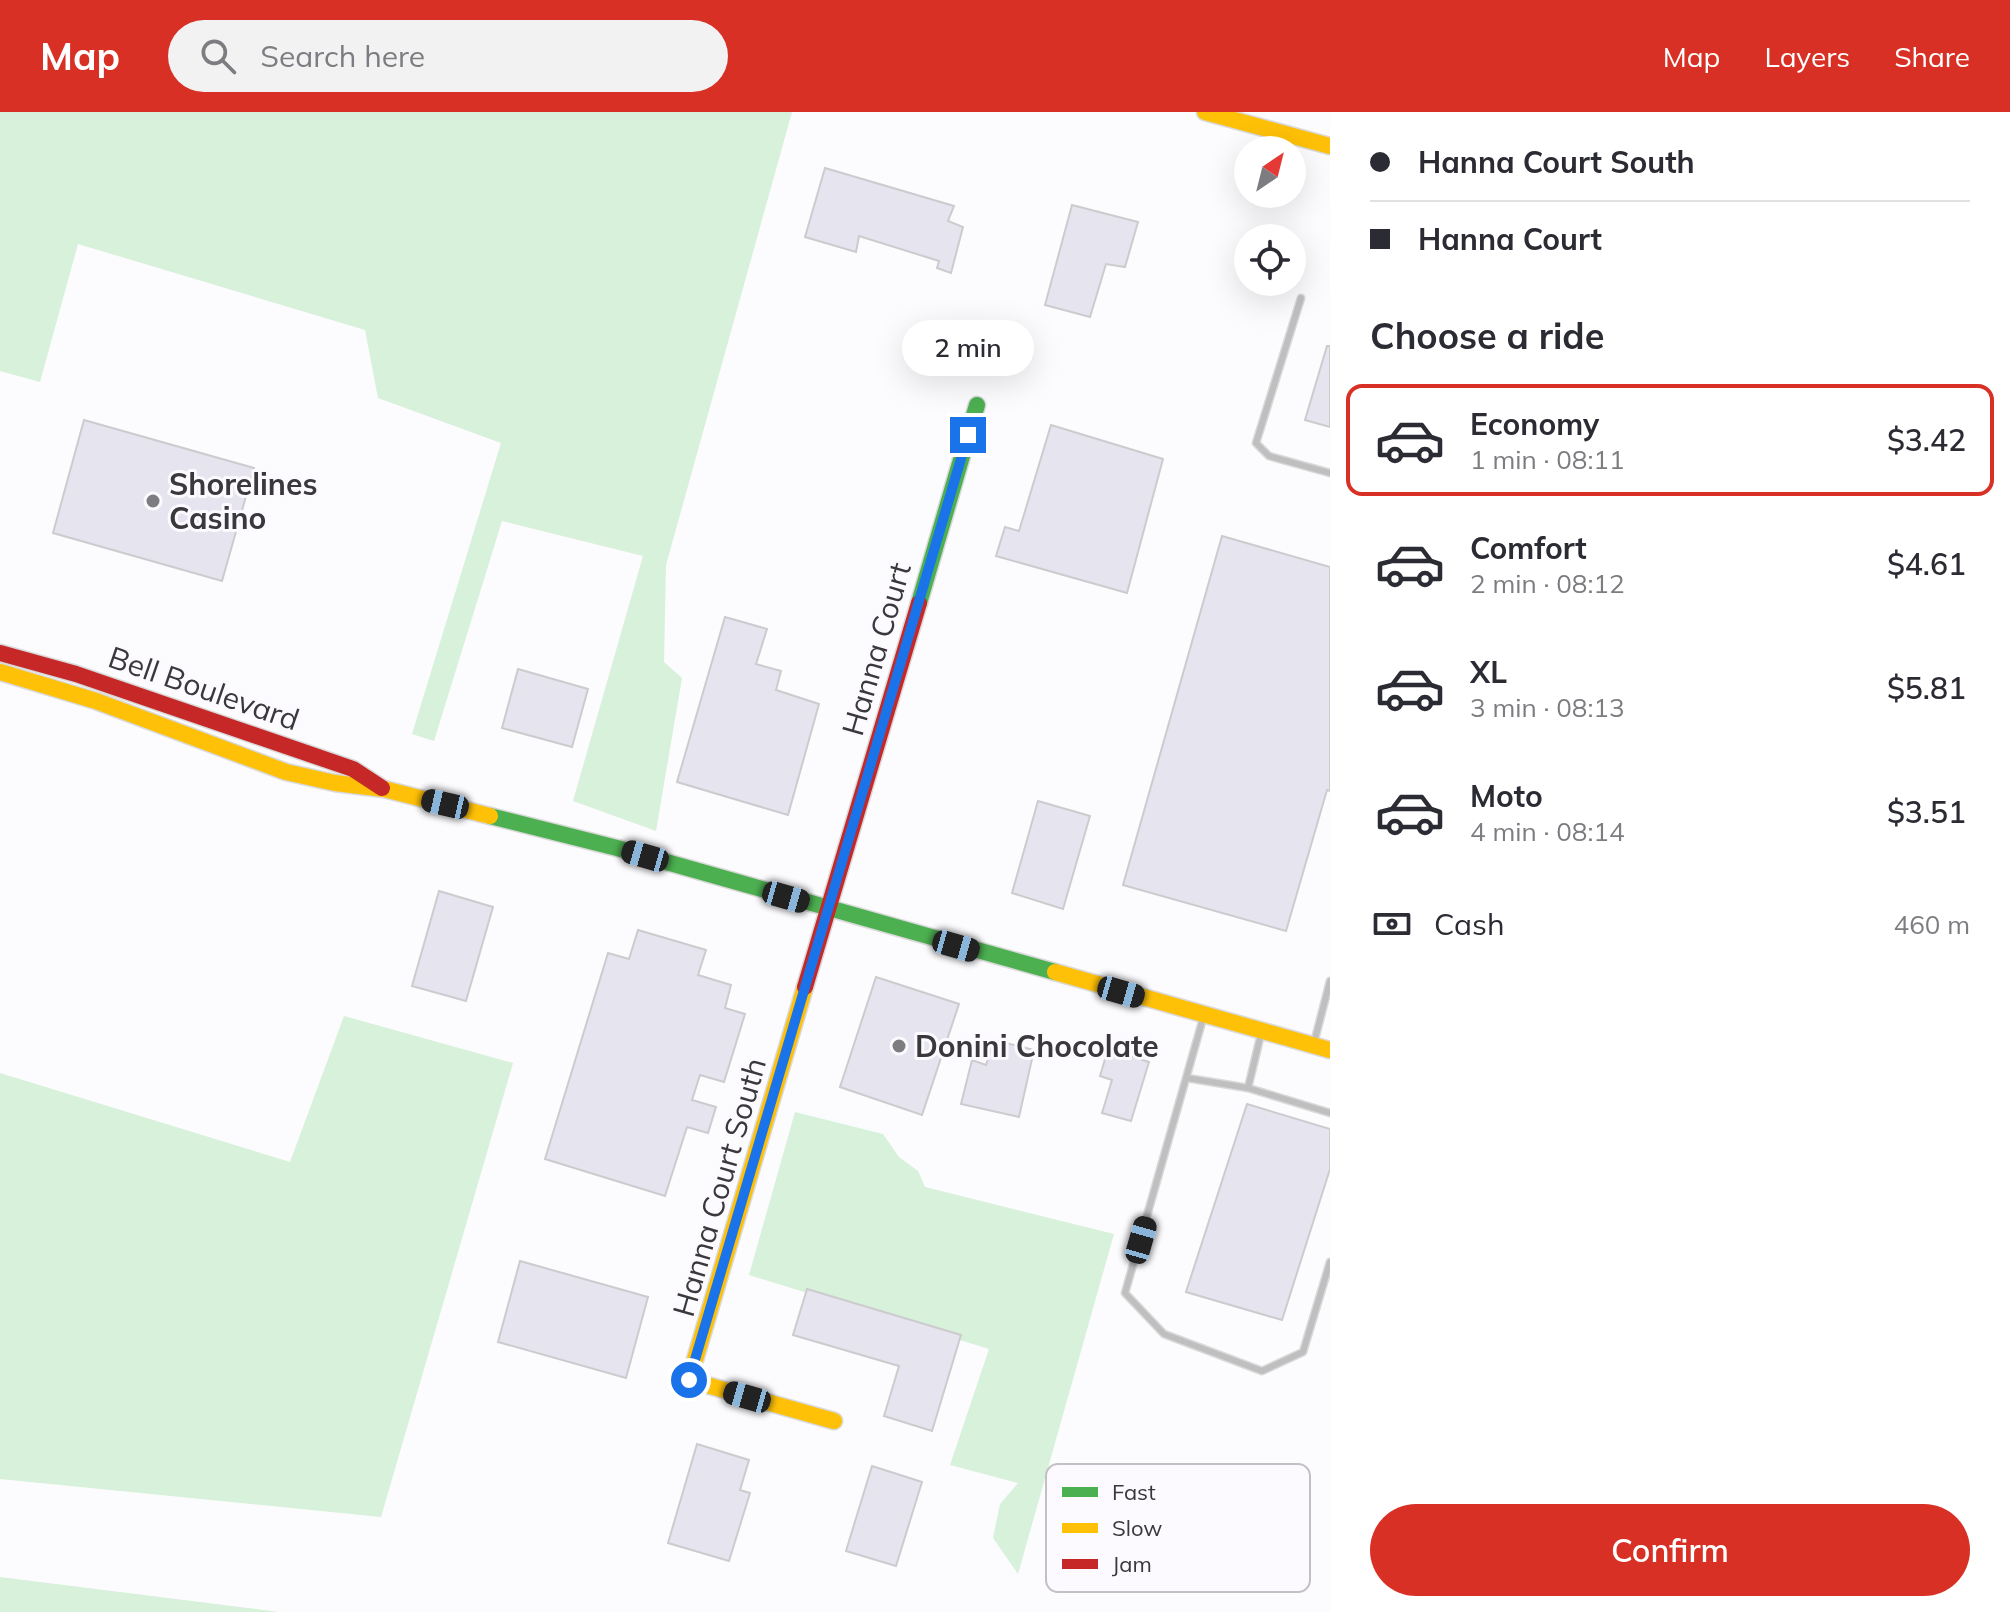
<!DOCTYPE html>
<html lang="en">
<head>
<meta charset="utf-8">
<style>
  :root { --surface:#fff; --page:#f2f2f3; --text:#2b2b33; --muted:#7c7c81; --line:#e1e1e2; --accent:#d93025 }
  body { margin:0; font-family:Mulish,sans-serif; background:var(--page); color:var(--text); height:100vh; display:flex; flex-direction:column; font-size:30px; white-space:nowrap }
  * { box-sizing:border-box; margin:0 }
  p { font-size:26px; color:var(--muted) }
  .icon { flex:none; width:44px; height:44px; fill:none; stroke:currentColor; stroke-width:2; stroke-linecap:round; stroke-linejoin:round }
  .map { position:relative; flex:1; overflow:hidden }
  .details { display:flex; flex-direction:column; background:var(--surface); width:680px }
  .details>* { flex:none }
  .hud { display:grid; align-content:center; height:176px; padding:0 40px; background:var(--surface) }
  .needle { width:52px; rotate:35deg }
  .fabs { position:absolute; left:1234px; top:24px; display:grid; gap:16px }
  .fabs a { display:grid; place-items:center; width:72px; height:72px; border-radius:50%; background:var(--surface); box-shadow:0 8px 32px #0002; font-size:40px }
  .end { position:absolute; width:36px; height:36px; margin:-18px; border:10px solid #1a73e8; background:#fff; box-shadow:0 0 0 4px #fff }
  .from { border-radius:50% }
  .bubble { position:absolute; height:56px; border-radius:28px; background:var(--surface); box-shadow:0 8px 32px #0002; font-size:26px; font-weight:600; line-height:56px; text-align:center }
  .car { position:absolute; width:24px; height:48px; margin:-24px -12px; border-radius:10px; box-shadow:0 0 6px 2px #0007; background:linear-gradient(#222 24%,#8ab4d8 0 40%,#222 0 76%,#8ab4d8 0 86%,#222 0) }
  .hud b { display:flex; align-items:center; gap:28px; height:76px; font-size:30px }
  .hud b+b { border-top:2px solid var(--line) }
  .hud i { width:20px; height:20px; background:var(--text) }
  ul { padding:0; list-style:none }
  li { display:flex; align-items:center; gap:24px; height:112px; margin:0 16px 12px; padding:0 24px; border:4px solid transparent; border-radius:16px }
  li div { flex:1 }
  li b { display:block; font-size:30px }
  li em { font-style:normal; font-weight:600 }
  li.active { border-color:var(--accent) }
  li>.icon { width:72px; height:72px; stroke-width:1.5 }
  h2 { padding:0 40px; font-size:36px; line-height:96px }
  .pay { display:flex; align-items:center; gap:20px; height:88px; padding:0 40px; font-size:30px }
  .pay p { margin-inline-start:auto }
  .primary-button { display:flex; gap:16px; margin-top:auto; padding:16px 40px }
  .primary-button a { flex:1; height:92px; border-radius:48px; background:var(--accent); color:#fff; font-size:32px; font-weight:600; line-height:92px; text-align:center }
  header { display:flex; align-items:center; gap:48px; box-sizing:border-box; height:112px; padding:0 40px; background:var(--accent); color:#fff }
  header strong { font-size:38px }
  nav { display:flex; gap:44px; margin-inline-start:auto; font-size:28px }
  .search { width:560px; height:72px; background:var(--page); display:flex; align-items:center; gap:20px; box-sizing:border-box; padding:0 28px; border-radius:44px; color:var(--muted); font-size:30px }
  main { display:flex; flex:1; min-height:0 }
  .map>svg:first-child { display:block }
</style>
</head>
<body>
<header>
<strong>Map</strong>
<div class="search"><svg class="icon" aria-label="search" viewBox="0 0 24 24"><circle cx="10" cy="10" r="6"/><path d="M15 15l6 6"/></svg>Search here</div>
<nav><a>Map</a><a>Layers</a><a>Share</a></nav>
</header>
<main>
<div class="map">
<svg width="1330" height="1500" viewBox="0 0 1330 1500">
  <rect width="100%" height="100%" fill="#fcfbfe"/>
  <g fill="#d7f1da">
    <path d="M0 0H792L666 453 664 550 682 566 656 719 573 689 643 444 502 409 434 629 412 622 501 331 378 286 365 218 78 132 40 270 0 259Z"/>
    <path d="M344 904 513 951 381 1405 0 1367V961L290 1050Z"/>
    <path d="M795 1000 883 1022 899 1045 918 1059 925 1075 1114 1122 1018 1462 993 1426 1000 1392 1018 1371 950 1353 989 1237 749 1163Z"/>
    <path d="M0 1465 279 1500H0Z"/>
  </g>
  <g fill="#e6e4ef" stroke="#cccbce" stroke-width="2">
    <path d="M825 56 954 94 948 109 963 115 951 161 937 156 939 149 859 124 856 140 805 125Z"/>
    <path d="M1072 93 1138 110 1125 155 1106 152 1090 205 1045 193Z"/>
    <path d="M1327 234H1330V315L1305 308Z"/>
    <path d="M84 308 254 356 222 469 53 421Z"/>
    <path d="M1051 313 1163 347 1127 481 996 444 1005 415 1019 419Z"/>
    <path d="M1222 424 1330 455V679L1327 678 1286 819 1123 773Z"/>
    <path d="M725 505 767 517 756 552 781 559 776 578 819 592 788 703 677 670Z"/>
    <path d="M518 557 588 577 572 635 502 616Z"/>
    <path d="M1038 689 1090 704 1063 797 1012 781Z"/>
    <path d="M439 779 493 795 466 889 412 874Z"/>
    <path d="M638 818 706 838 698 863 731 873 725 896 745 902 724 970 700 963 692 988 716 995 708 1021 687 1015 665 1084 545 1047 608 841 629 847Z"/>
    <path d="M876 865 959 892 922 1003 840 975Z"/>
    <path d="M994 928 1034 938 1019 1005 961 992 972 948 986 953Z"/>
    <path d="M1108 937 1149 950 1131 1009 1102 1001 1112 968 1100 964Z"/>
    <path d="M1247 992 1330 1017V1057L1282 1208 1186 1180Z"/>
    <path d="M520 1149 648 1185 626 1266 498 1230Z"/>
    <path d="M807 1177 961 1223 932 1319 884 1304 899 1254 793 1223Z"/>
    <path d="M697 1332 749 1348 740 1378 750 1381 729 1449 668 1431Z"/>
    <path d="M872 1354 922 1370 896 1454 846 1439Z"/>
  </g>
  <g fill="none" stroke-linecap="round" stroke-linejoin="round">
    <g stroke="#d9d9da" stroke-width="9">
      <g id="lane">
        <path d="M1301 186 1256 331 1269 344 1330 361"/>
        <path d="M1204 903 1125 1181 1164 1222 1262 1259 1303 1240 1330 1150"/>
        <path d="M1314 931 1330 869"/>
        <path d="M1187 966 1248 976 1330 1001"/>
        <path d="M1248 976 1261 922"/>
      </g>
    </g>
    <g stroke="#d9d9da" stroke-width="19">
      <g id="fast">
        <path d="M919 491 977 293"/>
        <path d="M490 704 617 736 1055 860"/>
      </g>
    </g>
    <g stroke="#d9d9da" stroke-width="19">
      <g id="slow">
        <path d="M1205 0 1330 34"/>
        <path d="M0 560 96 589 286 660 335 671 384 677 490 704"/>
        <path d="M1055 860 1330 938"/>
        <path d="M805 875 689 1268 834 1309"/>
      </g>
    </g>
    <g stroke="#d9d9da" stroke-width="19">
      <g id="jam">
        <path d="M0 541 76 562 353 657 382 676"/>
        <path d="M805 875 919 491"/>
      </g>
    </g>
    <use href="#lane" stroke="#c0bfbf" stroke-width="6"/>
    <use href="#fast" stroke="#4caf50" stroke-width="16"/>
    <use href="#slow" stroke="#ffc107" stroke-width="16"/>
    <use href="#jam" stroke="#c62828" stroke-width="16"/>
  </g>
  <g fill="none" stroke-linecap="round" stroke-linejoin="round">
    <path stroke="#1a73e8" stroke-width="10" d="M689 1268 968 323"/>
  </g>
  <g fill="#7d7c7f" stroke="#fcfaff" stroke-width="3">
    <circle cx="153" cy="389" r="8"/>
    <circle cx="899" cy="934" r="8"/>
  </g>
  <g text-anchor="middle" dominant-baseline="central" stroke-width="6" stroke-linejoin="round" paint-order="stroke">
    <g font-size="30" font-weight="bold" fill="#39383b" stroke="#fcfaff" text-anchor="start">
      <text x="169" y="372">Shorelines<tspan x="169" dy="34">Casino</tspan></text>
      <text x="915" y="934">Donini Chocolate</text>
    </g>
    <g font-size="30" fill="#39383b" stroke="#fcfaff">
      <text transform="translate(876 537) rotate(-74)">Hanna Court</text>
      <text transform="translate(204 576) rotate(19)">Bell Boulevard</text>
      <text transform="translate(719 1075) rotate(-74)">Hanna Court South</text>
    </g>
  </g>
  <rect x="1046" y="1352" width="264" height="128" rx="12" fill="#fcfaff" stroke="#c2c0c4" stroke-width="2"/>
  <rect x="1062" y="1375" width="36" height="10" fill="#4caf50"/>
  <rect x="1062" y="1411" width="36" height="10" fill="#ffc107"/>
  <rect x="1062" y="1447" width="36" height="10" fill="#c62828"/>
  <g font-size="22" fill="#39383b">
    <text x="1112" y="1388">Fast</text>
    <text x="1112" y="1424">Slow</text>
    <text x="1112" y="1460">Jam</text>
  </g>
</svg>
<div class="fabs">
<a><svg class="needle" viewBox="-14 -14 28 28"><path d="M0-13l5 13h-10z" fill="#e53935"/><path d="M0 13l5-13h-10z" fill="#7c7c81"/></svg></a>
<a><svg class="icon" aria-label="locate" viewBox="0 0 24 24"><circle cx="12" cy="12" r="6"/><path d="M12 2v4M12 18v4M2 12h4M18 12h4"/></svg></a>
</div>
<i class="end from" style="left:689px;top:1268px"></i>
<i class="end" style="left:968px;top:323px"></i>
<div class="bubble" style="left:902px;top:208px;width:132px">2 min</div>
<i class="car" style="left:445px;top:692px;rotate:283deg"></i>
<i class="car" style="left:645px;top:744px;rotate:286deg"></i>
<i class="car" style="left:786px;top:785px;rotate:106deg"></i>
<i class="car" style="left:956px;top:834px;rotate:106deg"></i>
<i class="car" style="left:1121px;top:880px;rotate:106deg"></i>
<i class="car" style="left:1141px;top:1128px;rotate:16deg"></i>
<i class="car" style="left:747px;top:1285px;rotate:286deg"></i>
</div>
<section class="details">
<div class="hud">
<b><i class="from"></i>Hanna Court South</b>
<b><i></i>Hanna Court</b>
</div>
<h2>Choose a ride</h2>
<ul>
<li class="active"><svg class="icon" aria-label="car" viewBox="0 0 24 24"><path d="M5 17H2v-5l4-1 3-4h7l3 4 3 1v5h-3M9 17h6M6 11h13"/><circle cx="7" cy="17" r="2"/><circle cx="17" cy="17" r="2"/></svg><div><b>Economy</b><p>1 min · 08:11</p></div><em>$3.42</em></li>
<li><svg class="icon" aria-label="car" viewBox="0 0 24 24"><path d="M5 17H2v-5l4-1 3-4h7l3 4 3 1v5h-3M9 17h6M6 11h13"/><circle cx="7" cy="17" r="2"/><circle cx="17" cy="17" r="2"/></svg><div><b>Comfort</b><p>2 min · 08:12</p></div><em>$4.61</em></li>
<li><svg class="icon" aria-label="car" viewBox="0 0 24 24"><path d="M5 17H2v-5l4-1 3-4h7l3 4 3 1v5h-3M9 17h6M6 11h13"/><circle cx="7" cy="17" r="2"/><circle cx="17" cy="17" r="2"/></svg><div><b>XL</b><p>3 min · 08:13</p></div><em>$5.81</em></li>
<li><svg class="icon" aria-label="car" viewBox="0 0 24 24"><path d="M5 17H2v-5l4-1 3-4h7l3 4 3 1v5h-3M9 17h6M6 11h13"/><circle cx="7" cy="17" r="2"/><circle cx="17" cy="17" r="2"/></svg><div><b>Moto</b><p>4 min · 08:14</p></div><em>$3.51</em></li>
</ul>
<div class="pay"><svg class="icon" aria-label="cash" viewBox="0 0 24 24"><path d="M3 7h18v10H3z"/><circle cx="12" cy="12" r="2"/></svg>Cash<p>460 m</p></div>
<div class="primary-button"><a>Confirm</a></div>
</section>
</main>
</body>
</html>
